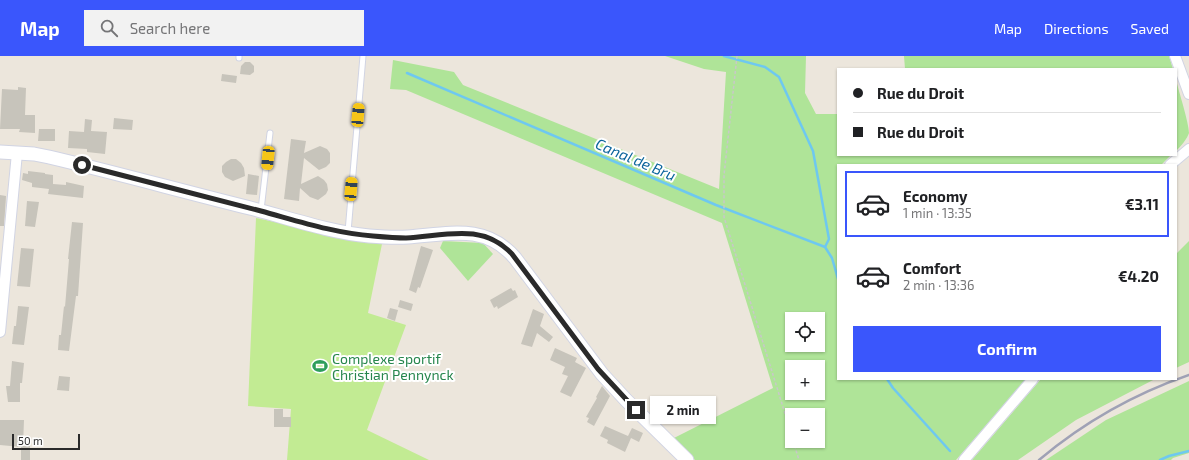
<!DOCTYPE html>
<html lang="en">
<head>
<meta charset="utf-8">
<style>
  :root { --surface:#fff; --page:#f2f2f2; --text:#202124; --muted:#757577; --line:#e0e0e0; --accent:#3a56fc }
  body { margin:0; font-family:"Exo 2",sans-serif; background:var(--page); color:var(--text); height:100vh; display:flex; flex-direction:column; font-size:15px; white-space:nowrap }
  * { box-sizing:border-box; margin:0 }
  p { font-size:13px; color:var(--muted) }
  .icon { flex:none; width:22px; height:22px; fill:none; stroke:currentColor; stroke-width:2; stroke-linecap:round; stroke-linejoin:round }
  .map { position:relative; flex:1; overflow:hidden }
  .sheet { position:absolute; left:837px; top:108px; width:340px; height:216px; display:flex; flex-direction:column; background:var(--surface); border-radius:0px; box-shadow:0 1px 3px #0004 }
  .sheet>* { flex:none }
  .top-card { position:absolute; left:837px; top:12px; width:340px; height:88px; border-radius:0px; box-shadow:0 1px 3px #0004; display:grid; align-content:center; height:88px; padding:0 16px; background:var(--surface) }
  .tools { position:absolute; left:785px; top:256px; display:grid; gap:8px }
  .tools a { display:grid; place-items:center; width:40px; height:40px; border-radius:0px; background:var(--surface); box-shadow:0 1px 3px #0004; font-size:20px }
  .scale { position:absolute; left:12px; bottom:10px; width:68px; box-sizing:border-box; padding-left:4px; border:2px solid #2a2a2a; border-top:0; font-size:11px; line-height:14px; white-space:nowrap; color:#2a2a2a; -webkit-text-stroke:3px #fff; paint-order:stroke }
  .end { position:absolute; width:18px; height:18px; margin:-9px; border:5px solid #2a2a2a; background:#fff; box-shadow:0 0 0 2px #fff }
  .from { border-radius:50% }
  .bubble { position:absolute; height:28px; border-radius:0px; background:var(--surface); box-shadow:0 1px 3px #0004; font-size:13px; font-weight:700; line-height:28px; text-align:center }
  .car { position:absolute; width:12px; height:24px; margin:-12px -6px; border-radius:5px; box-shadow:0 0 3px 1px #0007; background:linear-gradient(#f5c518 24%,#345 0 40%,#f5c518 0 76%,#345 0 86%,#f5c518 0) }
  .top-card b { display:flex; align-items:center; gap:14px; height:38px; font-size:15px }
  .top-card b+b { border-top:1px solid var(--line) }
  .top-card i { width:10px; height:10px; background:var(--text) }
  ul { padding:7px 0 0; list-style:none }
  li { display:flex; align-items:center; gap:12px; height:66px; margin:0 8px 6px; padding:0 8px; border:2px solid transparent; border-radius:0px }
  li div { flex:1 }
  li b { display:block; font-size:15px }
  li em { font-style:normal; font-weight:700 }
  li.current { border-color:var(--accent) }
  li>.icon { width:36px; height:36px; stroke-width:1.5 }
  .button { display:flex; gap:8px; margin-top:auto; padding:8px 16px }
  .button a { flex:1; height:46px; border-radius:0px; background:var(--accent); color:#fff; font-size:16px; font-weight:700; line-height:46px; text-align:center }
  header { display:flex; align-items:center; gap:24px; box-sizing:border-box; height:56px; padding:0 20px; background:var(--accent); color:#fff }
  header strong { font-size:19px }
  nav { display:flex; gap:22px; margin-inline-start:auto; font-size:14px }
  .search { width:280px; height:36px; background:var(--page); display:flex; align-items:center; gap:10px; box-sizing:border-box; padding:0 14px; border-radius:0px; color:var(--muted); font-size:15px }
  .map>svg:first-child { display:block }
</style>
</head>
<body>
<header>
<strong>Map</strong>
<div class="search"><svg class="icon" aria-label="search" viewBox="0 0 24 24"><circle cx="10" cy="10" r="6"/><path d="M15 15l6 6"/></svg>Search here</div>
<nav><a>Map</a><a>Directions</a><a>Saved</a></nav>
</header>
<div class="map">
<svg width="1189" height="404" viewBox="0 0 1189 404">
  <rect width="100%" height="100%" fill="#ece6dc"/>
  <g fill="#afe498" fill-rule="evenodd">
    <path d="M665 0H806L805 37 816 58H838V99H1171L1161 109H838V323H1026L956 404H695L672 383 773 332 722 167 406 34 390 33 393 4 454 16 463 29 719 133 726 16 704 13ZM792 263H818V289H792ZM792 311H818V337H792ZM792 359H818V385H792Z"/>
    <path d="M904 0H1169L1173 13H905Z"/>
    <path d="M1176 24C1179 36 1189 67 1189 77 1187 83 1181 90 1176 95Z"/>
    <path d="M443 185 483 187 493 198 468 225 440 192Z"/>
    <path d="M1189 185V306L1176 312V198Z"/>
    <path d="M1041 323H1155L1076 364 1018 404H972Z"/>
    <path d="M1189 325V397L1173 402 1171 404H1046L1106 364Z"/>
  </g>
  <path fill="#c2eb93" d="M256 162 382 188 368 257 406 269 367 374 429 404H287L291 353 248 350Z"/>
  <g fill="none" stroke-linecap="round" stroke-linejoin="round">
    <g stroke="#6ec8f0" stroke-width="2.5">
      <path d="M724 0 765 11 779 21 813 95 829 183 825 191"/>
      <path d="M407 17 716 149 825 191 832 202 838 223"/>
      <path d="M887 323 893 332 950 395"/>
      <path d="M1160 404 1169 400 1189 395"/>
    </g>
  </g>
  <g fill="#c7c4bb">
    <path d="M245 6H250L254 10V16L250 19 240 18 241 10Z"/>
    <path d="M222 18 237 20 236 27 221 25Z"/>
    <path d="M18 31 26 32 25 59H35V77L19 76 20 73H0L2 33 18 34Z"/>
    <path d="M114 62 133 64 132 74 113 73Z"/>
    <path d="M85 63 92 64 91 75 107 76 105 98 87 96V93L68 92 69 75 84 76Z"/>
    <path d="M39 73H55V85H38Z"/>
    <path d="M291 83 306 85 304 97 320 90 327 93 330 97V107L326 111 319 114 304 102 301 128 318 120 324 124 327 128 328 134 326 138 318 144 310 141 300 132 299 145 284 143Z"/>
    <path d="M231 103H236L241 107 244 112 245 120 233 125 225 121 222 116V110L226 106Z"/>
    <path d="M28 115 45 117V118L53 119V128L66 129V126L84 130 83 142 48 138 49 133 32 131V127L22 124 23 117 28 118Z"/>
    <path d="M248 118 259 120 257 139 246 138Z"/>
    <path d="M0 139 6 140 4 170H0Z"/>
    <path d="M27 145 39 146 35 171 25 170Z"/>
    <path d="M72 166 83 167 78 240H76L69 295 58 294 59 279H61L64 250 65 251 69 203H68Z"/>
    <path d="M421 190 433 194 420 232 418 231 416 237 409 234Z"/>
    <path d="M21 192 34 193 30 231 17 230Z"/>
    <path d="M511 232 513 235 515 234 518 241 498 253 497 250 494 252 490 244Z"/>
    <path d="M400 244 413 248 411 255 398 251Z"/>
    <path d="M18 250 29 251 24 289 12 288 14 270H16Z"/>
    <path d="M390 252 398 254 395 265 387 262Z"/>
    <path d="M533 253 544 258 540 270 553 281 549 286 537 277 532 291 521 288Z"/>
    <path d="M555 292 577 302 575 306 586 312 571 341 560 336 568 320 562 318 565 311 550 304Z"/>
    <path d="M12 305 24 307 22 327H20V346H8L6 330H10Z"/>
    <path d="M59 320 70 321 69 335 57 334Z"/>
    <path d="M602 330 610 340 594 370 587 366 589 362 586 361 597 342 596 341Z"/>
    <path d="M274 353H283V361H291V371H274Z"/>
    <path d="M0 364H24L23 390H30V404H21V391L0 389Z"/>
    <path d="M605 370 628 380 632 372 643 377 639 386 631 382 625 396 607 387 608 384 600 380Z"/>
  </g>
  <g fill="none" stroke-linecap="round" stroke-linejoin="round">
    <g stroke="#d1d4e3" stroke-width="7">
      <g id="service">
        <path d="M239 2V0"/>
        <path d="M261 154 270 77"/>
        <path d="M348 176 363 0"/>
      </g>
    </g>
    <g stroke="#d1d4e3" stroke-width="12">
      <g id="minor">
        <path d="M1175 0 1189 38"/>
        <path d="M1170 109 1189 93"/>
        <path d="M0 276 17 97"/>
        <path d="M964 404 1033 323"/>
      </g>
    </g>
    <g stroke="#d1d4e3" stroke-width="15">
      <path id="tertiary" d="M0 96 34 98 49 101C117 117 185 136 254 153 292 163 329 176 369 180 381 181 395 182 408 181 448 178 485 167 515 202L602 318 626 344 687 404"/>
    </g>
    <g stroke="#c8c8c8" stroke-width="1.5" stroke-dasharray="3 2" stroke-linecap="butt">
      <path d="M737 0 724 119V161L792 380"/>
      <path d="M793 385 799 404"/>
    </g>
    <use href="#service" stroke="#fff" stroke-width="5"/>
    <use href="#minor" stroke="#fff" stroke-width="10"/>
    <use href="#tertiary" stroke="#fff" stroke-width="13"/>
    <path stroke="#9fa1b5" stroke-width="2.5" d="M1039 404C1083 367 1134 338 1189 319"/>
  </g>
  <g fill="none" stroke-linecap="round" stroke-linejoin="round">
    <path stroke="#2a2a2a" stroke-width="5" d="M82 109C142 125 201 139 261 155 298 165 334 177 373 180 384 181 395 182 406 182 444 180 482 166 512 198L598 313 636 354"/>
  </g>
  <defs>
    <g id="stadium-bare" transform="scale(1.2)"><path d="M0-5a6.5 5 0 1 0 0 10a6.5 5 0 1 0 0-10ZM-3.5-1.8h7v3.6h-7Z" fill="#2e9e5b" stroke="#fff" stroke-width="2.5" paint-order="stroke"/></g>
  </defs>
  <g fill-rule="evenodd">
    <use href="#stadium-bare" x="320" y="310"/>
  </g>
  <g text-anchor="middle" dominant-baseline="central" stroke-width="4" stroke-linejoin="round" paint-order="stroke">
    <g font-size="14" fill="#27864d" stroke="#fff" text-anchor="start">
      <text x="332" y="302">Complexe sportif<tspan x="332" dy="16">Christian Pennynck</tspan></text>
    </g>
    <g font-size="15" font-style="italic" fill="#0c659c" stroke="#fff">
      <text transform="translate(636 103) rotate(23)">Canal de Bru</text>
    </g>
  </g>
</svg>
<div class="tools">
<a><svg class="icon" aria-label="locate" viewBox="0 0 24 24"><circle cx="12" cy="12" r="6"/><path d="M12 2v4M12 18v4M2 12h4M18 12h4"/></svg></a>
<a>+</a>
<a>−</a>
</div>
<div class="scale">50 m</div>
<i class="end from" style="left:82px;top:109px"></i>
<i class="end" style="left:636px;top:354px"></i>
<div class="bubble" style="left:650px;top:340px;width:66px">2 min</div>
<i class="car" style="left:358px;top:59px;rotate:5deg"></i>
<i class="car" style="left:268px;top:102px;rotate:186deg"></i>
<i class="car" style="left:351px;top:133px;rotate:5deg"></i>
<div class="top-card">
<b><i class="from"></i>Rue du Droit</b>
<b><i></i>Rue du Droit</b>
</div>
<section class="sheet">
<ul>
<li class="current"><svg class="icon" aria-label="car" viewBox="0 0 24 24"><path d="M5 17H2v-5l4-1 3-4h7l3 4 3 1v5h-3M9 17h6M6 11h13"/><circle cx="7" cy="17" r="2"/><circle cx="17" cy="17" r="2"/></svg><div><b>Economy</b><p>1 min · 13:35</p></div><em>€3.11</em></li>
<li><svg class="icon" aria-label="car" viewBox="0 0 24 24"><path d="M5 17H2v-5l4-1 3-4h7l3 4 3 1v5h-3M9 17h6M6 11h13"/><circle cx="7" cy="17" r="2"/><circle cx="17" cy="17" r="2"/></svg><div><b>Comfort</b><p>2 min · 13:36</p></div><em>€4.20</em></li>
</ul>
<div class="button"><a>Confirm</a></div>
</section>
</div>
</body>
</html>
